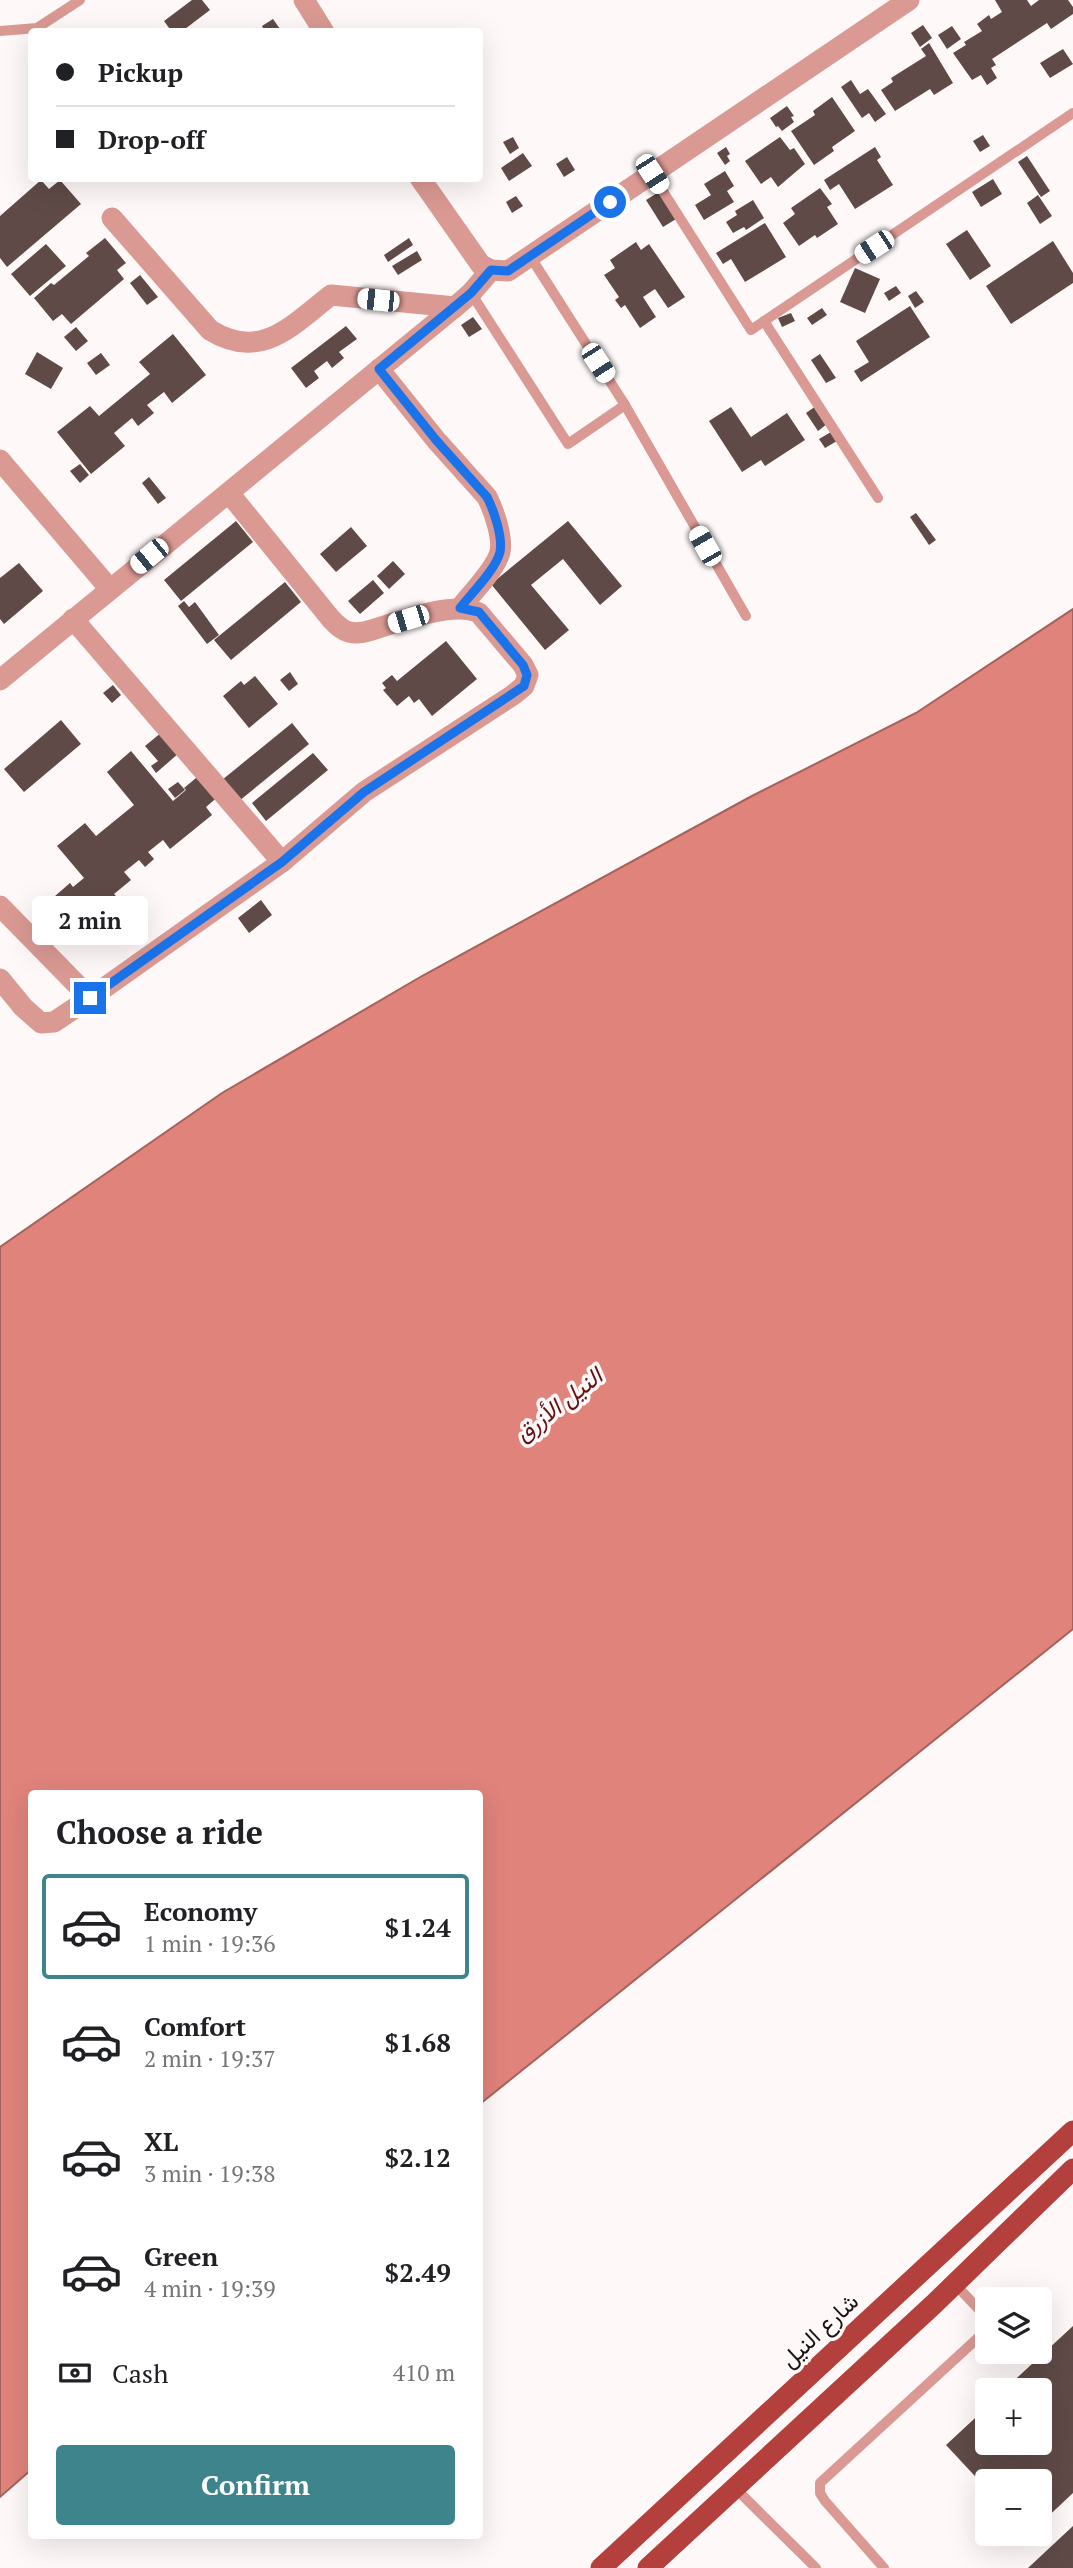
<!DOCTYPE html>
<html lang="en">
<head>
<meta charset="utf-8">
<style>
  :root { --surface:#fff; --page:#f6f6f6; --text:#202124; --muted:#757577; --line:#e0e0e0; --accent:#3d848c }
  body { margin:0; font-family:"PT Serif",Vazirmatn,serif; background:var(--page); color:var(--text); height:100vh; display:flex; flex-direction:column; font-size:26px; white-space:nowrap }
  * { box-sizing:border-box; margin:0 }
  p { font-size:23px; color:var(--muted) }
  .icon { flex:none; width:38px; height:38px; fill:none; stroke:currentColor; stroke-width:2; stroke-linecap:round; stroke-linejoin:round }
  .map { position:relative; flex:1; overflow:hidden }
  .details { position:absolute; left:28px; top:1790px; width:455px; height:749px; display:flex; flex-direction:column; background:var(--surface); border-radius:7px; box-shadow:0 7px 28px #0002 }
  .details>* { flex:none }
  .banner { position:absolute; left:28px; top:28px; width:455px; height:154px; border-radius:7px; box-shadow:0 7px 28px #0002; display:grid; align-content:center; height:154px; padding:0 28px; background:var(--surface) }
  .controls { position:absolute; left:975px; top:2287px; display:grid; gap:14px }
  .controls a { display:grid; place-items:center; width:77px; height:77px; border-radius:7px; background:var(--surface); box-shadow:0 7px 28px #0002; font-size:35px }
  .end { position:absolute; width:32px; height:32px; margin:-16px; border:9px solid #1a73e8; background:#fff; box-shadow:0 0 0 4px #fff }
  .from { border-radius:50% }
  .bubble { position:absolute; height:49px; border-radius:7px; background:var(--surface); box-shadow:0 7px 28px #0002; font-size:23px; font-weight:600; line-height:49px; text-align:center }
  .car { position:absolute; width:21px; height:42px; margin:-21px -10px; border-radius:9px; box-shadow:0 0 5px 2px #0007; background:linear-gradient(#fff 24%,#345 0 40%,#fff 0 76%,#345 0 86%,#fff 0) }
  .banner b { display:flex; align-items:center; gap:24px; height:66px; font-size:26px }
  .banner b+b { border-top:2px solid var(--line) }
  .banner i { width:18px; height:18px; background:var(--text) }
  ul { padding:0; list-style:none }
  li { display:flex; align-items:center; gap:21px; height:105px; margin:0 14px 10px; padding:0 14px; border:4px solid transparent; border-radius:7px }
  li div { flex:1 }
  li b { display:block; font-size:26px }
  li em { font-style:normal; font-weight:600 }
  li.current { border-color:var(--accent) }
  li>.icon { width:63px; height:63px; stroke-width:1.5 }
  h2 { padding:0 28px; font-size:32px; line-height:84px }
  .pay { display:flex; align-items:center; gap:18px; height:77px; padding:0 28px; font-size:26px }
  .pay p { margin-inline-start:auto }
  .button { display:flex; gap:14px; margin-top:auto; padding:14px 28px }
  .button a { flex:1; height:80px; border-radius:7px; background:var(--accent); color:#fff; font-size:28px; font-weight:600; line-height:80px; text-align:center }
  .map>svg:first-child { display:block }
</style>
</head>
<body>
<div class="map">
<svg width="1073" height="2568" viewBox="0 0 1073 2568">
  <rect width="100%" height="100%" fill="#fef8f8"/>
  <path fill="#e0837b" stroke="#a5615b" stroke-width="2" d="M1073 609V1629L480 2104V1794H32V2469L0 2497V1247L222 1093 422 976 750 797 916 713Z"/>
  <g fill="#5f4a47">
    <path d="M192 0H202L210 10 181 32H172L164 21Z"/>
    <path d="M995 0H1027L1031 6 1039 0H1068L1073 7V14L1051 29 1047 23 992 59 996 65 991 68 997 78 987 85 981 75 972 80 953 53 966 45 964 42 982 31 977 24 989 15 991 19 1002 12Z"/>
    <path d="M273 19 280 29 275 32H265L262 26Z"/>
    <path d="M923 25 932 38 920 47 911 33Z"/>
    <path d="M952 26 961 39 947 49 938 35Z"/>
    <path d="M929 43 953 83 934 95 930 89 895 111 881 90 893 82 891 78 926 56 921 49Z"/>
    <path d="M1063 49 1073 64 1050 78 1040 63Z"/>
    <path d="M851 80 860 94 868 89 886 114 875 122 869 113 862 118 841 87Z"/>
    <path d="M832 97 855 131 832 147 834 151 814 165 791 131 815 115 813 111Z"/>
    <path d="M787 106 794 116 791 117 794 122 782 131 778 126 776 127 770 118Z"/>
    <path d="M983 135 990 146 980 152 973 141Z"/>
    <path d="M513 137 519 148 510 154 503 142Z"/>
    <path d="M780 137 790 150 794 148 805 164 778 187 771 177 761 184 745 161Z"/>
    <path d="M726 147 730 154 727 156 730 161 725 165 717 153Z"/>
    <path d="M875 147 881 157 877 160 893 185 855 209 839 184 830 190 824 180Z"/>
    <path d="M523 153 532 166 509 181 501 168Z"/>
    <path d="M1027 156 1050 191 1041 197 1018 162Z"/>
    <path d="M567 157 575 170 564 177 556 164Z"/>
    <path d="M725 171 734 186 727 191 734 202 704 220 695 205 711 195 704 184Z"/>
    <path d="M993 179 1002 194 981 207 972 192Z"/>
    <path d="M41 180 49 189 60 180 81 204 7 267 0 258V216Z"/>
    <path d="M820 188 832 204 827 207 838 224 817 238 815 235 799 246 783 223 795 214 791 208Z"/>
    <path d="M659 192 676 219 663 227 646 200Z"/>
    <path d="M1038 195 1052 216 1040 224 1027 203Z"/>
    <path d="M516 196 523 206 512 213 506 202Z"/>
    <path d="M753 200 764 218 746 230 744 227 733 233 726 222 737 215 735 211Z"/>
    <path d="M765 223 786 257 745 282 731 259 723 264 716 253Z"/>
    <path d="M967 230 991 266 970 280 946 244Z"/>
    <path d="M105 238 126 263 117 270 124 279 71 324 62 314 53 321 34 298 51 283 54 285 89 256 86 253Z"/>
    <path d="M409 238 413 245 388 262 384 255Z"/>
    <path d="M1053 241 1073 273V283L1011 324 986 286Z"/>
    <path d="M636 242 641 250 649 244 685 297 668 308 655 289 643 297 656 317 640 328 625 305 621 308 615 300 619 297 604 275 615 268 610 260Z"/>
    <path d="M46 244 66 266 30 296 11 274Z"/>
    <path d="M417 251 422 260 398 275 392 266Z"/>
    <path d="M855 268 880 279 865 313 840 302Z"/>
    <path d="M140 275 158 297 147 305 130 283Z"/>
    <path d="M896 286 901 293 889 301 884 293Z"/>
    <path d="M916 291 924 302 915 308 908 296Z"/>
    <path d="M910 306 930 337 861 382 854 371 869 362 856 341Z"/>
    <path d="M822 308 827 315 812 325 807 318Z"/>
    <path d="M791 313 795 321 782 327 778 318Z"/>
    <path d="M473 317 482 329 469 337 461 325Z"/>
    <path d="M346 326 357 339 339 352 344 358 332 368 327 361 314 371 319 378 306 388 291 368Z"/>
    <path d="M76 327 88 341 76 351 64 337Z"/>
    <path d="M173 334 206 375 172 403 164 392 147 405 154 413 138 426 132 418 114 433 125 446 91 474 57 432 90 406 99 416 150 374 139 362Z"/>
    <path d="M37 352 63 368 51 389 25 374Z"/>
    <path d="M101 353 110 365 96 375 87 363Z"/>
    <path d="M820 354 836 378 826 383 811 360Z"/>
    <path d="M816 406 827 424 818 431 806 413Z"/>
    <path d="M731 407 751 437 787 413 805 440 765 466 761 460 742 472 709 421Z"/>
    <path d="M831 432 837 441 825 448 819 439Z"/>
    <path d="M80 464 89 475 80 483 70 471Z"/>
    <path d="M149 477 166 498 158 504 142 483Z"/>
    <path d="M916 513 936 540 929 545 910 517Z"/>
    <path d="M236 521 253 542 181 601 164 580Z"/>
    <path d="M568 521 622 586 600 605 563 559 531 585 569 630 545 650 491 584Z"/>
    <path d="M351 527 367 546 336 572 320 554Z"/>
    <path d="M393 561 405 574 389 589 377 576Z"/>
    <path d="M19 563 43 591 4 624 0 619V578Z"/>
    <path d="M373 580 384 593 360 614 348 601Z"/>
    <path d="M285 582 301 602 231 660 214 640Z"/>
    <path d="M184 601 189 607 195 602 219 635 207 644 178 606Z"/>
    <path d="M446 641 477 679 432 716 419 699 414 703 409 696 397 706 383 690 386 688 382 683 392 675 397 681Z"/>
    <path d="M290 672 298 684 289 691 280 680Z"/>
    <path d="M255 676 278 704 249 728 223 696 241 681 244 685Z"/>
    <path d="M113 685 121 695 112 703 103 693Z"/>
    <path d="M61 720 81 744 24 792 4 769Z"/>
    <path d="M292 723 309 744 239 801 222 780Z"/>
    <path d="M162 732 179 753 156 773 151 766 158 761 145 746Z"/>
    <path d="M131 751 173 801 186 790 184 788 202 773 220 795 206 807 212 815 170 849 163 840 148 852 154 859 145 867 139 860 124 872 131 880 114 894 119 899 95 919 90 914 70 931 47 903 70 883 73 887 84 878 57 846 85 823 96 836 134 805 107 772Z"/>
    <path d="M313 753 328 770 266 821 252 803Z"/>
    <path d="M178 782 185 790 175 798 168 789Z"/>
    <path d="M261 900 272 915 249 933 238 918Z"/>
    <path d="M1073 2326V2493L1040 2524V2482H987V2489L946 2445 987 2407V2443H1040V2390H1004Z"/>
    <path d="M1073 2526V2568H1028Z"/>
  </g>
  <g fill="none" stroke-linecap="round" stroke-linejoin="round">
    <g stroke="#da9993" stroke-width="10">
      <path d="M0 31 37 28 80 0"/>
      <path d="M652 174 751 330 1073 113"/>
      <path d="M530 256 625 405 746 616"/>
      <path d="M471 293 568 444 625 405"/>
      <path d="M764 321 878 498"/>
      <path d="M954 2283 987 2318"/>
      <path d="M734 2487 816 2568"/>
      <path d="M884 2568 825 2501 820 2493V2483L980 2336 987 2326"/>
    </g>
    <g stroke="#da9993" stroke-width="21">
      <path d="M304 0 324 32"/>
      <path d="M420 178 481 265 491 270 508 271 909 0"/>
      <path d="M112 218 210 330C261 362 292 325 331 295L455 307"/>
      <path d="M379 369 436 440 487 497C494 511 503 537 500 552 496 569 471 594 460 608"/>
      <path d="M0 460 109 588"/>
      <path d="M73 619 282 862"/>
      <path d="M0 680 455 307 471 293 491 270"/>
      <path d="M0 906 90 998 54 1022 41 1023 23 1007 0 979"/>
      <path d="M90 998 282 862 364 792 513 695 524 686 528 675 523 665 479 613C456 601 406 619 381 627 371 630 360 635 349 632 341 630 336 624 331 619L229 493"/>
    </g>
    <g stroke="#b3403c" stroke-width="21">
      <path d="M601 2568 1073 2131"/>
      <path d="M648 2568 934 2304 1073 2169"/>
    </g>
  </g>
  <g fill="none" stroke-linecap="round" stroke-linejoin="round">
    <path stroke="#1a73e8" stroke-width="9" d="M90 998 282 862 364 792 524 686 527 675 523 665 479 612 460 608C471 594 496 569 500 552 503 537 494 511 487 497L436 440 379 369 471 293 491 270 508 271 610 202"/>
  </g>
  <g text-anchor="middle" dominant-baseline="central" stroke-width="7" stroke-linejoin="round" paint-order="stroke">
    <g font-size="23" fill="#1a1110" stroke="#fef8f8">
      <text transform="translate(819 2330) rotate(-43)">شارع النيل</text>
    </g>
    <g font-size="24" font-style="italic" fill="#641012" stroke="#fef8f8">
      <text transform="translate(558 1404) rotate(-38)">النيل الأزرق</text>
    </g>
  </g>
</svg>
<div class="controls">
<a><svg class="icon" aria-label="layers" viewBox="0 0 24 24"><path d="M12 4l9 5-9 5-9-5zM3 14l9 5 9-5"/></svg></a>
<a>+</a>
<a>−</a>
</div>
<i class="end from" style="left:610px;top:202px"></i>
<i class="end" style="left:90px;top:998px"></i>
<div class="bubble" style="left:32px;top:896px;width:116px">2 min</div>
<i class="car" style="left:652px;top:174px;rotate:147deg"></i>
<i class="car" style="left:874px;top:247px;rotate:237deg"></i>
<i class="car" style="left:378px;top:300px;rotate:276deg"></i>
<i class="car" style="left:598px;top:363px;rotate:147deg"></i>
<i class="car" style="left:705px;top:546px;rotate:330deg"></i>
<i class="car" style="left:149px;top:556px;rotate:231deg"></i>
<i class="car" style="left:408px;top:619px;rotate:253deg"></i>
<div class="banner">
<b><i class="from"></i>Pickup</b>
<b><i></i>Drop-off</b>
</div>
<section class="details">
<h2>Choose a ride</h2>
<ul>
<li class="current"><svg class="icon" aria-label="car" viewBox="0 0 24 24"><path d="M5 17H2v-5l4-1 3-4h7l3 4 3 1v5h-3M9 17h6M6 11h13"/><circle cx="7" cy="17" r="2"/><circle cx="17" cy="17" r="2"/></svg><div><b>Economy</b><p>1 min · 19:36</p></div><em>$1.24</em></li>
<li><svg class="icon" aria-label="car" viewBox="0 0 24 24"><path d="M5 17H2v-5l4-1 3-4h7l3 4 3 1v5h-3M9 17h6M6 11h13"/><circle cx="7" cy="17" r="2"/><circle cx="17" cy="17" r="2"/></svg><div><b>Comfort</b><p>2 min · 19:37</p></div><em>$1.68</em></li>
<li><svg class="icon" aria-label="car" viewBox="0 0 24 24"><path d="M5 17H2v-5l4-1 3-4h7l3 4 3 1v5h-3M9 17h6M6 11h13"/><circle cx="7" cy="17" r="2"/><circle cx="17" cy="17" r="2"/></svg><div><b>XL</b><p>3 min · 19:38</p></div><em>$2.12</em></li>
<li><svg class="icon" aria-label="car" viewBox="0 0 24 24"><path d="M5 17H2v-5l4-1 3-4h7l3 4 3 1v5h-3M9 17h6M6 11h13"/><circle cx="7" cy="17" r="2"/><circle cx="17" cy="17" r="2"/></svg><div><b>Green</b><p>4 min · 19:39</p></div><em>$2.49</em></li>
</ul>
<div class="pay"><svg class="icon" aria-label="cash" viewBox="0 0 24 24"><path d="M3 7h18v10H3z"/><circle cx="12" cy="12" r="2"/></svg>Cash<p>410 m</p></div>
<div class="button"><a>Confirm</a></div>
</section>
</div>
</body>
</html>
